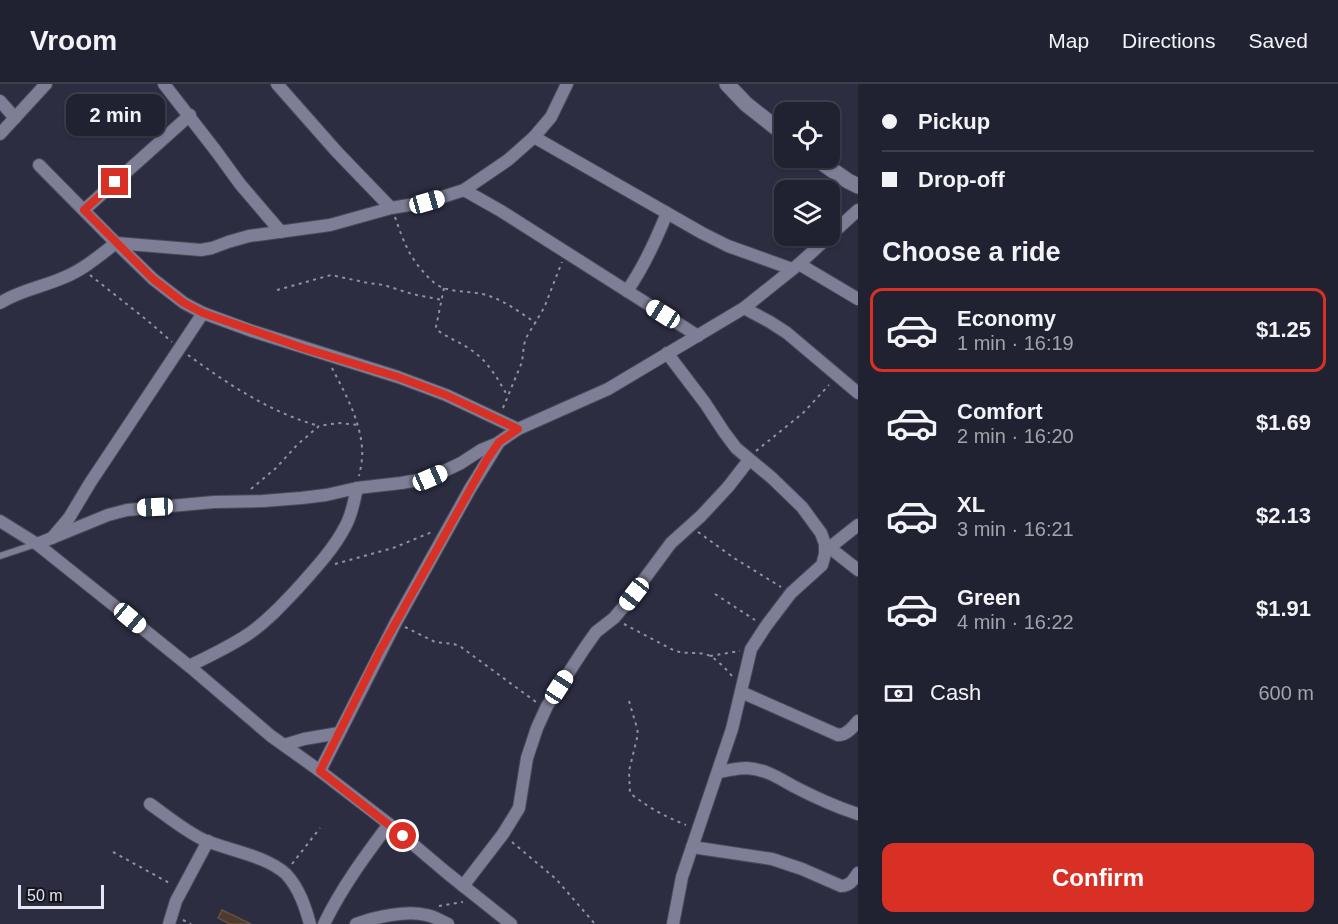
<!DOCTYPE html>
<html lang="en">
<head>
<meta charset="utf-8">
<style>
  :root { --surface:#212231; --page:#2d2f3d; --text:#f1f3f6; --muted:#a2a4ab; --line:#3e3f4d; --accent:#d93025 }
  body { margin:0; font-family:Arial,sans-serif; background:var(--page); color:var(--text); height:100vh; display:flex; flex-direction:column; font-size:22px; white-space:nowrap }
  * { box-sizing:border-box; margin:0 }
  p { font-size:20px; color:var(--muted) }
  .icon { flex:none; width:33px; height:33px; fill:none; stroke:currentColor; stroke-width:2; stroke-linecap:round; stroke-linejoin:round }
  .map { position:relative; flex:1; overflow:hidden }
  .details { display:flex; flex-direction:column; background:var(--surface); width:480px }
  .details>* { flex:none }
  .top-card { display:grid; align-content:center; height:132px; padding:0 24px; background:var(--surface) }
  .buttons { position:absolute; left:774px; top:18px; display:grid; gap:12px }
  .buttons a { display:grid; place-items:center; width:66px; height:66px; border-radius:12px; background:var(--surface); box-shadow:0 2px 4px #0004,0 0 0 2px var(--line); font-size:30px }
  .scale { position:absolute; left:18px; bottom:15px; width:86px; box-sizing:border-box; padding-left:6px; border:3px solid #e5e6f3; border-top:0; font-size:16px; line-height:21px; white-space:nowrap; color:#e5e6f3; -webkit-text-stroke:4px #16161f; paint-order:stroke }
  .end { position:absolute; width:27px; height:27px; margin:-14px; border:8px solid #d93025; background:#fff; box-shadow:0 0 0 3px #fff }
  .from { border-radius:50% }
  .bubble { position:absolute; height:42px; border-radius:12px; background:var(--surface); box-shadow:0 2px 4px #0004,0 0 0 2px var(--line); font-size:20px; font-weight:800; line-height:42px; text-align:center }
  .car { position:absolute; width:18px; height:36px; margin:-18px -9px; border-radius:8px; box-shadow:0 0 4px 2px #0007; background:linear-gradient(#fff 24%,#345 0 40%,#fff 0 76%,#345 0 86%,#fff 0) }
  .top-card b { display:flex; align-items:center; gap:21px; height:57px; font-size:22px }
  .top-card b+b { border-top:2px solid var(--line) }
  .top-card i { width:15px; height:15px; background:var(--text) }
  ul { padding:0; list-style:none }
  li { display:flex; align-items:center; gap:18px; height:84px; margin:0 12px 9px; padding:0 12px; border:3px solid transparent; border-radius:12px }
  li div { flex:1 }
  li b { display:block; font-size:22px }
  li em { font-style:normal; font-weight:800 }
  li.on { border-color:var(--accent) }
  li>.icon { width:54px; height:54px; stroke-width:1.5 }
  h2 { padding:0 24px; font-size:27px; line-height:72px }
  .pay { display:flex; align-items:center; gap:15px; height:66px; padding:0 24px; font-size:22px }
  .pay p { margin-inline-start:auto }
  .button { display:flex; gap:12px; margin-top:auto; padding:12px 24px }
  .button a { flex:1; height:69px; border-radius:12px; background:var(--accent); color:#fff; font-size:24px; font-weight:800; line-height:69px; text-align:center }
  header { display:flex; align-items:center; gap:36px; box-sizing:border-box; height:84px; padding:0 30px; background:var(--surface); border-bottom:2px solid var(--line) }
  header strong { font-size:28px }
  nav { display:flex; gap:33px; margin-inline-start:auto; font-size:21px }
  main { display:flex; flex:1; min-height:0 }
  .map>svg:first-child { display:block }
</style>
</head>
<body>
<header>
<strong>Vroom</strong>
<nav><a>Map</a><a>Directions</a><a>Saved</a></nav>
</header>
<main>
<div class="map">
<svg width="858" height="840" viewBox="0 0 858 840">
  <rect width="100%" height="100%" fill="#2c2d41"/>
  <path fill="#4e3b2d" stroke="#645041" stroke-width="1.5" d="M222 826 251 840H230L218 834Z"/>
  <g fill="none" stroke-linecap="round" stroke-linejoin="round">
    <g stroke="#4b4b5c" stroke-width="8">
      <path id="service" d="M0 472 36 460"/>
    </g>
    <g stroke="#4b4b5c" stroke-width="14">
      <g id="minor">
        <path d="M164 0 216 67 240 100 281 148"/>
        <path d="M277 0 337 68 391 124"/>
        <path d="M0 17 15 34"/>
        <path d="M0 50 46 0"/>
        <path d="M534 53 702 149 728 162 792 185"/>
        <path d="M39 81 116 159 153 195 184 219 203 229 252 247 398 293 446 311 518 345"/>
        <path d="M464 106 501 127 698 252"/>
        <path d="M84 126 190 31"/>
        <path d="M799 180 858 215"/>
        <path d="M627 207C644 183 656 156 667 129"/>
        <path d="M0 219C20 206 43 203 65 193 84 185 99 172 116 159L201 166 212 164 228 158 249 152 330 141 391 124 427 118 464 106 508 76 534 53 551 33 567 0"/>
        <path d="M744 224 770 238 787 249 858 309"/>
        <path d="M667 269 705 319 724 348 736 364 772 394 802 423 821 449 825 460V470L822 481 791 509 766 542 751 565 732 645 682 793 673 840"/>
        <path d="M0 437 37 460 116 523 189 582 271 652 320 687 389 740 447 789 511 840"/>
        <path d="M52 454 69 434 90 399 203 229"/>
        <path d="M37 460 108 431 127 426 214 418 263 417 301 414 326 411 357 404 401 399 430 394 461 379 481 366 498 359"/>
        <path d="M825 460 858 486"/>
        <path d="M829 464 858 441"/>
        <path d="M189 582C210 572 231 562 250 549 268 536 282 521 297 505 314 486 333 466 345 443 352 431 354 417 357 404"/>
        <path d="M741 608 838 651C847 651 853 643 858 637"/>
        <path d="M284 661 304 655 339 649"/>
        <path d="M320 687 396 538 470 405 499 358 518 345 608 305 744 224 799 180 858 126"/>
        <path d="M718 688C727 687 737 684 746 684 765 685 777 693 793 702 814 713 836 723 858 730"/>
        <path d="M150 720C167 732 185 747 204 756 228 766 267 772 286 790 299 804 305 822 310 840"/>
        <path d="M692 763 772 775 802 785 841 802C850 802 853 796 858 789"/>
        <path d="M463 802 503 750 519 724 527 674 537 644 547 622 584 565 596 548 614 534 625 521 671 459 701 432 728 403 749 376"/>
        <path d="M169 840 176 817 208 757"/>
        <path d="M324 840C342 803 365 772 389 740"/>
        <path d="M356 840C375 833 407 826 426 831 434 832 441 837 448 840"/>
      </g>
    </g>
    <g stroke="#4b4b5c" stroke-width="17">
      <g id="tertiary">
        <path d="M727 0 746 20 784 50"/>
        <path d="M815 74 848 97 858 102"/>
      </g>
    </g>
    <g stroke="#9091a2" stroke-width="2" stroke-dasharray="3 4.5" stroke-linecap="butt">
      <path d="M395 133C404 159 409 173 428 193 433 198 440 204 447 205 462 209 478 207 492 213 508 219 522 230 536 239"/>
      <path d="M90 191 148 237 172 258"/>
      <path d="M444 204 436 243 437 246C448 254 460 258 471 266 487 276 498 295 507 311"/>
      <path d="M277 206 331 191 368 199 384 201 412 210 442 216"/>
      <path d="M188 271C228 300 271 329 319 342"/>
      <path d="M332 284C345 309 360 336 362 364 363 373 361 383 359 392"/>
      <path d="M503 324 522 278 524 261 526 254 544 224 562 178"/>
      <path d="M756 367 803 329 829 301"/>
      <path d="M251 405 276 384 297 361 319 342 338 339 358 341"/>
      <path d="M698 448 734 474 781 503"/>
      <path d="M335 480 393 464 432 448"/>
      <path d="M715 510 755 536"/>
      <path d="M624 540 675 567C685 570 695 568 705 570 715 573 725 584 732 592"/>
      <path d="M405 543 435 558 454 560 461 563 536 618"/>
      <path d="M710 572 740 567"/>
      <path d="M629 617 637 644 638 650 629 687 630 709C647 723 666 733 686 741"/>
      <path d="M512 758 556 795 595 840"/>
      <path d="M113 768 171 800"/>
      <path d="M292 780 320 744"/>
      <path d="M439 822 463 818"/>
      <path d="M183 836 191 840"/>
    </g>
    <use href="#service" stroke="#7e7f97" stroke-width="6"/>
    <use href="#minor" stroke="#7e7f97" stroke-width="12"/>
    <use href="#tertiary" stroke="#7e7f97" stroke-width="15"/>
  </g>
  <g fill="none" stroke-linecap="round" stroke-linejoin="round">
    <path stroke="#d93025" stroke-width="8" d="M115 98 84 126 153 195 184 219 203 229 303 264 398 293 446 311 518 345 499 358 486 377 380 567 320 687 403 752"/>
  </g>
</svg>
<div class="buttons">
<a><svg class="icon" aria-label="locate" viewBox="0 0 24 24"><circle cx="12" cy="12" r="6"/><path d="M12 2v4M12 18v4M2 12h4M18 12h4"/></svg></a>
<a><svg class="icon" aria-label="layers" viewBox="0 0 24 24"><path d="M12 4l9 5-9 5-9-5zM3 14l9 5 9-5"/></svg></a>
</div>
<div class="scale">50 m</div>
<i class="end from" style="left:403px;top:752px"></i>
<i class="end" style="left:115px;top:98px"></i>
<div class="bubble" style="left:66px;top:10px;width:99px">2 min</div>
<i class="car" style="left:427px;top:118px;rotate:74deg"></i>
<i class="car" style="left:663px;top:230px;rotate:302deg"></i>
<i class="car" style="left:430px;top:394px;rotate:66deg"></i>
<i class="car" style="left:155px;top:423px;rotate:267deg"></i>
<i class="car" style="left:634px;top:510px;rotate:218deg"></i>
<i class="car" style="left:130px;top:534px;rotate:130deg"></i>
<i class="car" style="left:559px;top:603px;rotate:33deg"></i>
</div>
<section class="details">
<div class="top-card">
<b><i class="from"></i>Pickup</b>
<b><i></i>Drop-off</b>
</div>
<h2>Choose a ride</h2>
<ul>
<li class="on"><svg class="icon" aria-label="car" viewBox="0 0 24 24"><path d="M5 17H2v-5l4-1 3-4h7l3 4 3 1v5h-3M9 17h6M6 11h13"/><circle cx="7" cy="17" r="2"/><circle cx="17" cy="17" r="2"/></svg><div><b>Economy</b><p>1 min · 16:19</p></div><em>$1.25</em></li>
<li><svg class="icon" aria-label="car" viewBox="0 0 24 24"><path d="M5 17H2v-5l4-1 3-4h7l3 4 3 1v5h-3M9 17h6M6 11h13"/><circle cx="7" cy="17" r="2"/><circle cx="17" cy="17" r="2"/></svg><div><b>Comfort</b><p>2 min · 16:20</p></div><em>$1.69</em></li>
<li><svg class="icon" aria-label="car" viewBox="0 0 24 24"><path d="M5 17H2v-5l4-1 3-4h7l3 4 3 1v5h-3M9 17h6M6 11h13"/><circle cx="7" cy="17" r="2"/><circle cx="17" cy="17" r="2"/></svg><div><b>XL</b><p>3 min · 16:21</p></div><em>$2.13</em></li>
<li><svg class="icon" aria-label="car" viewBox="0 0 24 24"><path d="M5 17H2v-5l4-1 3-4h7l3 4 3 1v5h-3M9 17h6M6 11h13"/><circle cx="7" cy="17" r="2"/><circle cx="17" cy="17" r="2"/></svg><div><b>Green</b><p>4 min · 16:22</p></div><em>$1.91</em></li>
</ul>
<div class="pay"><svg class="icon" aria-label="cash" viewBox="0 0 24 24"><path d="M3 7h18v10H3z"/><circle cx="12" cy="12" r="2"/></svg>Cash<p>600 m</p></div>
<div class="button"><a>Confirm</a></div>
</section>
</main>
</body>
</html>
